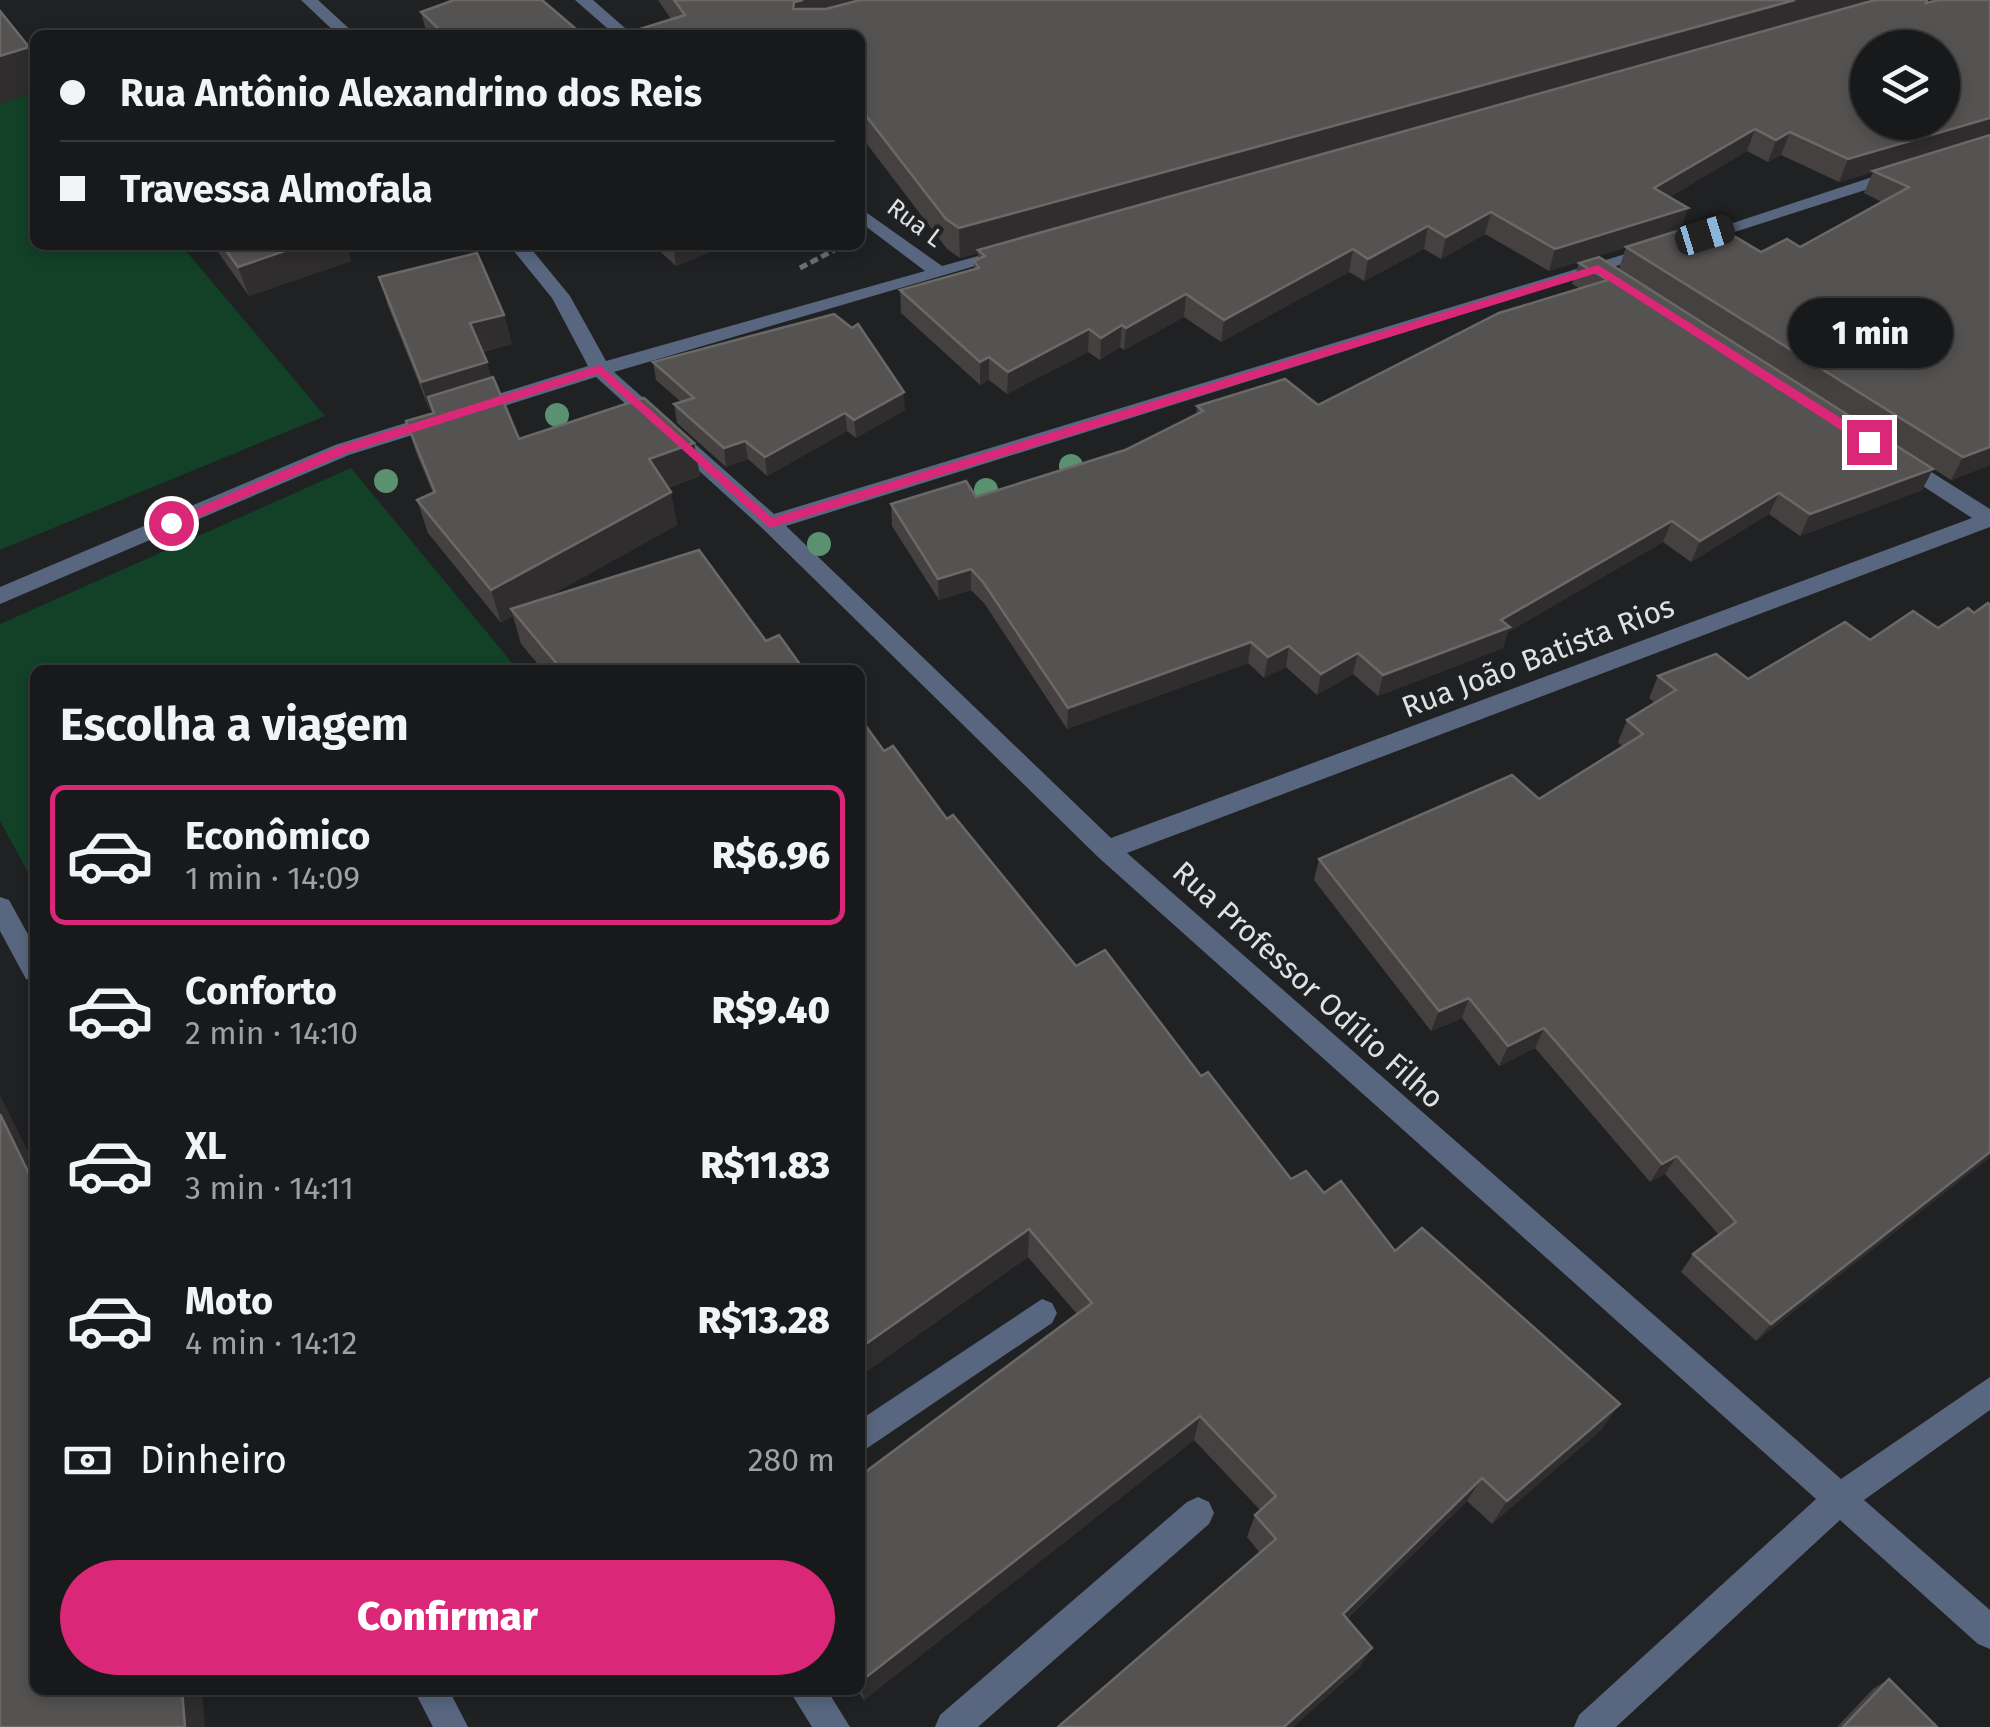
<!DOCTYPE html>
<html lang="pt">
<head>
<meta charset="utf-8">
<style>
  :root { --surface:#18191a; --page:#212223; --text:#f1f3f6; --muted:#9fa0a2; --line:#363839; --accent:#db2777 }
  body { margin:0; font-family:"Fira Sans",sans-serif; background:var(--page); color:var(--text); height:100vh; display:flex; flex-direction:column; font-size:38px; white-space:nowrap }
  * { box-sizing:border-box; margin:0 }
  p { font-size:32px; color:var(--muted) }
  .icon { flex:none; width:55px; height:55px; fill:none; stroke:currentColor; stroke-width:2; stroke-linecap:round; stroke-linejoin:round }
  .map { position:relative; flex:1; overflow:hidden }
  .side { position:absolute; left:30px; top:665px; width:835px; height:1030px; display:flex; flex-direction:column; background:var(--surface); border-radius:15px; box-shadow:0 5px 15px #0003,0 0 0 2px var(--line) }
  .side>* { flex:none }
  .banner { position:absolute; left:30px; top:30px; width:835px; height:220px; border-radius:15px; box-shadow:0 5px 15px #0003,0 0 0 2px var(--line); display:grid; align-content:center; height:220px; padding:0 30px; background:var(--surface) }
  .fabs { position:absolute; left:1850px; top:30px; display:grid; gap:20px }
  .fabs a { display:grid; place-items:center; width:110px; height:110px; border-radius:50%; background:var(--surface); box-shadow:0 5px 15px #0003,0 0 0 2px var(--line); font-size:50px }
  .end { position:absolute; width:45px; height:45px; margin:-22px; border:12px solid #db2777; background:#fff; box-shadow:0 0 0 5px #fff }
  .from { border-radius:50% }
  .bubble { position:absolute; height:70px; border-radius:35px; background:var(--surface); box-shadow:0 5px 15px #0003,0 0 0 2px var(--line); font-size:32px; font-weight:800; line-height:70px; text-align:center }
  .car { position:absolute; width:30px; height:60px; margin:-30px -15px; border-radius:12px; box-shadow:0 0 8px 2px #0007; background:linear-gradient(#222 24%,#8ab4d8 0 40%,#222 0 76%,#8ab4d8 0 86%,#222 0) }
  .banner b { display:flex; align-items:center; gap:35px; height:95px; font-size:38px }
  .banner b+b { border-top:2px solid var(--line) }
  .banner i { width:25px; height:25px; background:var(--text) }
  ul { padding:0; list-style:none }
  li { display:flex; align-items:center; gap:30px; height:140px; margin:0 20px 15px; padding:0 10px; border:5px solid transparent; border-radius:15px }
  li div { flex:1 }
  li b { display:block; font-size:38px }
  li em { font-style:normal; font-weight:800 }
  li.current { border-color:var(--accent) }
  li>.icon { width:90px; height:90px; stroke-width:1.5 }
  h2 { padding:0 30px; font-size:45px; line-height:120px }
  .pay { display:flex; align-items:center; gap:25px; height:110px; padding:0 30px; font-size:38px }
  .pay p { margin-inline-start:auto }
  .action { display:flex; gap:20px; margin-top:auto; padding:20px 30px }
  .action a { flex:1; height:115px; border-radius:60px; background:var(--accent); color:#fff; font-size:40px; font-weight:800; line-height:115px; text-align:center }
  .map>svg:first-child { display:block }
</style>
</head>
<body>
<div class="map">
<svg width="1990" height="1727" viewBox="0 0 1990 1727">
  <rect width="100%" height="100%" fill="#202123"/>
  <g fill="#124128">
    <path d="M35 92V245H181L325 416 0 550V104Z"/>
    <path d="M351 468 518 670H35V885L0 821V624Z"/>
  </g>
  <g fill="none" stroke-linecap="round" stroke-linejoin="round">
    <path stroke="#6e6f71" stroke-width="5" stroke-dasharray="8 4" stroke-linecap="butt" d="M800 268 842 246"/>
    <g fill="#58677f" fill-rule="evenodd">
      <path d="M301 0H318L356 35H338Z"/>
      <path d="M575 0H593L633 35H615Z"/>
      <path d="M1900 168 1909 173 1906 177 1697 244 1690 246 1681 240Z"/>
      <path d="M860 208 942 266 1007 248 1016 254 614 372 774 514 1645 248 1652 246 1661 252 786 526 1111 838 1972 518 1895 468V458H1909L1990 509V527L1127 853 1841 1479 1990 1377V1410L1864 1500 1990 1610V1649L1978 1644 1840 1520 1616 1727H1574L1579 1715 1816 1499 1098 857 762 528 596 377 349 455 0 604V587L335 445 588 366 552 298 509 245H528L570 296 606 361 925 271 860 222Z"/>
      <path d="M0 897 9 900 35 947V982L26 979 0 931Z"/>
      <path d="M1042 1299 1052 1303 1057 1313 1052 1323 860 1453V1420Z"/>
      <path d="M1198 1497 1209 1502 1214 1513 1209 1524 978 1727H935L940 1715 1187 1502Z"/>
      <path d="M414 1690H449L468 1727H433Z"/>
      <path d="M789 1690H827L850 1727H812Z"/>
    </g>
  </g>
  <g fill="#5a9171">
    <circle cx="557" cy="415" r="12"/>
    <circle cx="1071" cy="466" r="12"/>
    <circle cx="386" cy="481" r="12"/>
    <circle cx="986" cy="490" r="12"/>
    <circle cx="819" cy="544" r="12"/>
  </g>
  <g fill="#454140" fill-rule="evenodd">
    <path d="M658 0H1927L1926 3 1990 465 1951 480 1619 269 1626 247 1549 271 1485 234 1441 259 1424 249 1364 281 1349 272 1221 342 1184 317 1124 350 1120 347 1100 360 1088 352 1007 394 989 380 980 385 901 313 900 290 974 270V261L978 259V253L960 258 947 249 860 135V35L671 19ZM1747 151 1768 162 1781 155 1839 182 1873 172 1864 193 1882 202 1800 247 1761 252 1680 230 1669 197Z"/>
    <path d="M421 12 583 35H427Z"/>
    <path d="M213 245H346L351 261 249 296Z"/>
    <path d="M653 245H726L676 266Z"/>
    <path d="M1579 263 1933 469 1922 490 1800 536 1769 514 1691 562 1663 542 1508 632 1503 648 1378 696 1353 674 1317 695 1286 667 1264 678 1248 663 1067 729 984 603 971 590 939 600 892 526 891 504 976 497 1125 450 1196 415 1197 406 1318 405 1579 288 1572 284Z"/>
    <path d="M379 277 504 315 512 344 482 352 491 378 519 439 694 443 700 476 668 488 671 492 677 525 547 597 766 641 804 670H543L521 644 513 616 501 623 428 533 417 500 433 493 417 455 406 421 433 414 432 411H430L388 306Z"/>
    <path d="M653 362 905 410 856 438 847 431 767 476 748 459 726 467 677 423 674 404 681 402 656 380Z"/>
    <path d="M1716 654 1990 1157 1756 1341 1681 1272 1693 1254 1719 1235 1665 1174 1650 1182 1535 1048 1499 1066 1462 1018 1431 1031 1314 880 1319 859 1539 799 1623 747 1618 742 1627 720 1655 703 1649 698 1658 676Z"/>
    <path d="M860 718 884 751 947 819 1076 966 1201 1076 1291 1179 1324 1193 1395 1251 1602 1429 1492 1524 1467 1501 1347 1619 1360 1667 1293 1727H1058L1260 1553 1247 1537 1255 1515 1260 1510 1194 1440 864 1700 857 1690H860V1476L1077 1314 1028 1257 860 1376Z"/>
    <path d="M1889 1679 1937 1727H1837L1873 1689Z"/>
  </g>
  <g fill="#2f2d2d">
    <path d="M803 0H921L797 31 793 9 794 2Z"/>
    <path d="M1795 0H1889L978 250V253L960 258 959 228Z"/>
    <path d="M29 47 35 60V92L0 104V56Z"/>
    <path d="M1990 118V137L1839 182 1848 159Z"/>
    <path d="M1755 129 1747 151 1647 211 1654 188Z"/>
    <path d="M1790 132 1781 155 1768 162 1776 140Z"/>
    <path d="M1688 208 1680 231 1549 271 1555 249Z"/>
    <path d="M1491 212 1485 234 1441 259 1446 237Z"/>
    <path d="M1428 226 1424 249 1364 281 1368 259Z"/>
    <path d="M302 245H346L351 261 249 296 238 267Z"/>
    <path d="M673 245H726L676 266Z"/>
    <path d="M1353 249 1349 272 1221 342 1224 320Z"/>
    <path d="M1186 294 1184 317 1124 350 1126 328Z"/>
    <path d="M504 315 512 344 478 352 470 323Z"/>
    <path d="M1122 325 1120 347 1100 360 1101 338Z"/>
    <path d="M1089 329 1088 352 1007 394 1008 372Z"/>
    <path d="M989 357V380L980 385V362Z"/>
    <path d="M487 362 495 391 428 397 432 411H430L421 382Z"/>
    <path d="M904 392 905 410 856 438 854 420Z"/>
    <path d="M845 413 847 431 767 476 765 457Z"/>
    <path d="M1990 437V465L1951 480 1963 457Z"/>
    <path d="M745 441 748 459 726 467 724 448Z"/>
    <path d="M694 443 700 476 656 492 649 459Z"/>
    <path d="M1933 469 1922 490 1800 536 1810 514Z"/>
    <path d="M671 492 677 525 516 615 511 609 513 616 501 623 491 590Z"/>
    <path d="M1779 493 1769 514 1691 562 1700 541Z"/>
    <path d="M1672 521 1663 542 1508 632 1503 648 1378 696 1383 675 1501 620Z"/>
    <path d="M971 569V590L939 600 938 579Z"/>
    <path d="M1251 642 1248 663 1067 729 1068 708Z"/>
    <path d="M1289 646 1286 667 1264 678 1268 657Z"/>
    <path d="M1358 653 1353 674 1317 695 1321 674Z"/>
    <path d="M1469 998 1462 1018 1431 1031 1439 1011Z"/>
    <path d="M1544 1028 1535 1048 1499 1066 1508 1046Z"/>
    <path d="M0 1095 35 1166V1186L0 1114Z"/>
    <path d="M1990 1152V1157L1756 1341 1771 1324Z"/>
    <path d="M1677 1156 1665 1174 1650 1182 1662 1164Z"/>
    <path d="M1029 1229 1028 1257 860 1376V1348Z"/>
    <path d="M1620 1404 1602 1429 1492 1524 1507 1501Z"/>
    <path d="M1200 1416 1194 1440 864 1700 860 1682Z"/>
    <path d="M1482 1478 1467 1501 1332 1633 1343 1614Z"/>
    <path d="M1372 1648 1360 1667 1293 1727H1284Z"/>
    <path d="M182 1690H202L205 1727H185Z"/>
  </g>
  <g fill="#555252" stroke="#6b6968" stroke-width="2.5" fill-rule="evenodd">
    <path d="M454 0H542L583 35H445L421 12Z"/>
    <path d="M674 0H803L794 2 793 9H826L860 0H1795L959 228 946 219 860 108V35H621L685 15Z"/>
    <path d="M1875 0H1927L1926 3 1939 0H1990V118L1848 159 1790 132 1776 140 1755 129 1654 188 1688 208 1555 249 1491 212 1446 237 1428 226 1368 259 1353 249 1224 320 1186 294 1126 328 1122 325 1101 338 1089 329 1008 372 989 357 980 362 900 290 979 268 974 261 985 256 978 250ZM1868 48H1942V122H1868Z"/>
    <path d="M0 11 29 47 0 56Z"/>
    <path d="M1990 135V447L1963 457 1626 247 1709 221 1761 252 1787 239 1800 247 1909 187 1873 171Z"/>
    <path d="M222 245H302L238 267Z"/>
    <path d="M477 253 504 315 470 323 487 362 421 382 379 277Z"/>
    <path d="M1599 257 1933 469 1810 514 1779 493 1700 541 1672 521 1501 620 1510 627 1383 675 1358 653 1321 674 1289 646 1268 657 1251 642 1068 708 983 582 971 569 938 579 891 504 966 481 976 497 1125 450 1203 411 1197 406 1285 379 1318 405 1499 313 1608 280 1579 263Z"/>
    <path d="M834 314 852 328 858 324 904 392 854 420 845 413 765 457 745 441 724 448 674 404 694 398 653 362Z"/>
    <path d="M493 377 519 439 644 398 694 443 649 459 671 492 491 590 417 500 435 492 406 421 434 413 428 397Z"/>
    <path d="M699 550 766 641 779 635 804 670H562L511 609Z"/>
    <path d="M1988 603 1990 605V1152L1771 1324 1693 1254 1736 1222 1677 1156 1662 1164 1544 1028 1508 1046 1469 998 1439 1011 1319 859 1512 775 1539 799 1643 734 1627 720 1676 690 1658 676 1716 654 1748 679 1845 622 1870 640 1913 611 1938 628 1968 608 1974 613Z"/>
    <path d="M860 718 884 751 893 746 947 819 953 815 1076 966 1105 950 1201 1076 1208 1072 1291 1179 1306 1171 1324 1193 1341 1181 1395 1251 1422 1228 1620 1404 1507 1501 1482 1478 1343 1614 1372 1648 1284 1727H1058L1276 1539 1255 1515 1276 1496 1200 1416 860 1682V1476L1092 1303 1029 1229 860 1348Z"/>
    <path d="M0 1114 35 1186V1690H182L185 1727H0Z"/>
    <path d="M1889 1679 1937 1727H1843Z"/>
  </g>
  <path fill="#db2777" d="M1598 265 1874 439V445H1864L1597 273 770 528 598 374 347 453 176 527 164 523 337 447 600 365 772 518Z"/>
  <g text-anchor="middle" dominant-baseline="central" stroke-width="8" stroke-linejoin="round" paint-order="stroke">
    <g font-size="25" fill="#e0e1e3" stroke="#202123">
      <text transform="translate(915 223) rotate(37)">Rua L</text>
    </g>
    <g font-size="30" fill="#e0e1e3" stroke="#202123">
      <text transform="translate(1538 657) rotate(-21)">Rua João Batista Rios</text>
      <text transform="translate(1308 985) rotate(42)">Rua Professor Odílio Filho</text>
    </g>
  </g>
</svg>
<div class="fabs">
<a><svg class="icon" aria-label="layers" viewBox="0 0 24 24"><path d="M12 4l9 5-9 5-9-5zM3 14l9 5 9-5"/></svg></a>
</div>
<i class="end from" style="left:171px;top:523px"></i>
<i class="end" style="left:1869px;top:442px"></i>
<div class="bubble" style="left:1788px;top:298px;width:165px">1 min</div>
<i class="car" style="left:1705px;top:235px;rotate:73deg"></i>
<div class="banner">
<b><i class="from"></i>Rua Antônio Alexandrino dos Reis</b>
<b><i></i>Travessa Almofala</b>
</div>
<section class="side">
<h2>Escolha a viagem</h2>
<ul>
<li class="current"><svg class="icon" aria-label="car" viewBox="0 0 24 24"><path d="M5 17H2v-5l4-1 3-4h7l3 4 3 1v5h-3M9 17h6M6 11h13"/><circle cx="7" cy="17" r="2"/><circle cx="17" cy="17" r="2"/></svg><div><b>Econômico</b><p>1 min · 14:09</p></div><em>R$6.96</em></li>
<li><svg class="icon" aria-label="car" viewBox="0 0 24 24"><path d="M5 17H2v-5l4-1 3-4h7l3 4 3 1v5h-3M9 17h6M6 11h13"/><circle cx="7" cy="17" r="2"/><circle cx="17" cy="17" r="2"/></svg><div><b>Conforto</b><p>2 min · 14:10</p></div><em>R$9.40</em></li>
<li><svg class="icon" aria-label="car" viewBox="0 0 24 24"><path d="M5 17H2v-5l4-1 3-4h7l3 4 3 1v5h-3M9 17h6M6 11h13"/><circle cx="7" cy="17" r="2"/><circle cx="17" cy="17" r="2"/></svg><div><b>XL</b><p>3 min · 14:11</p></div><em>R$11.83</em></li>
<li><svg class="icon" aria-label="car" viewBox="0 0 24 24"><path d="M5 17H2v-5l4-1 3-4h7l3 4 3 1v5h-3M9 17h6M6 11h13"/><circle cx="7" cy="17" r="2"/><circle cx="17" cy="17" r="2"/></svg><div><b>Moto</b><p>4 min · 14:12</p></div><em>R$13.28</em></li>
</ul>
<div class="pay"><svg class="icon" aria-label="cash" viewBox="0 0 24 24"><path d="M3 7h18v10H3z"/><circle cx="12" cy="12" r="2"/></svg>Dinheiro<p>280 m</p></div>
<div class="action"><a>Confirmar</a></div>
</section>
</div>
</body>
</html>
